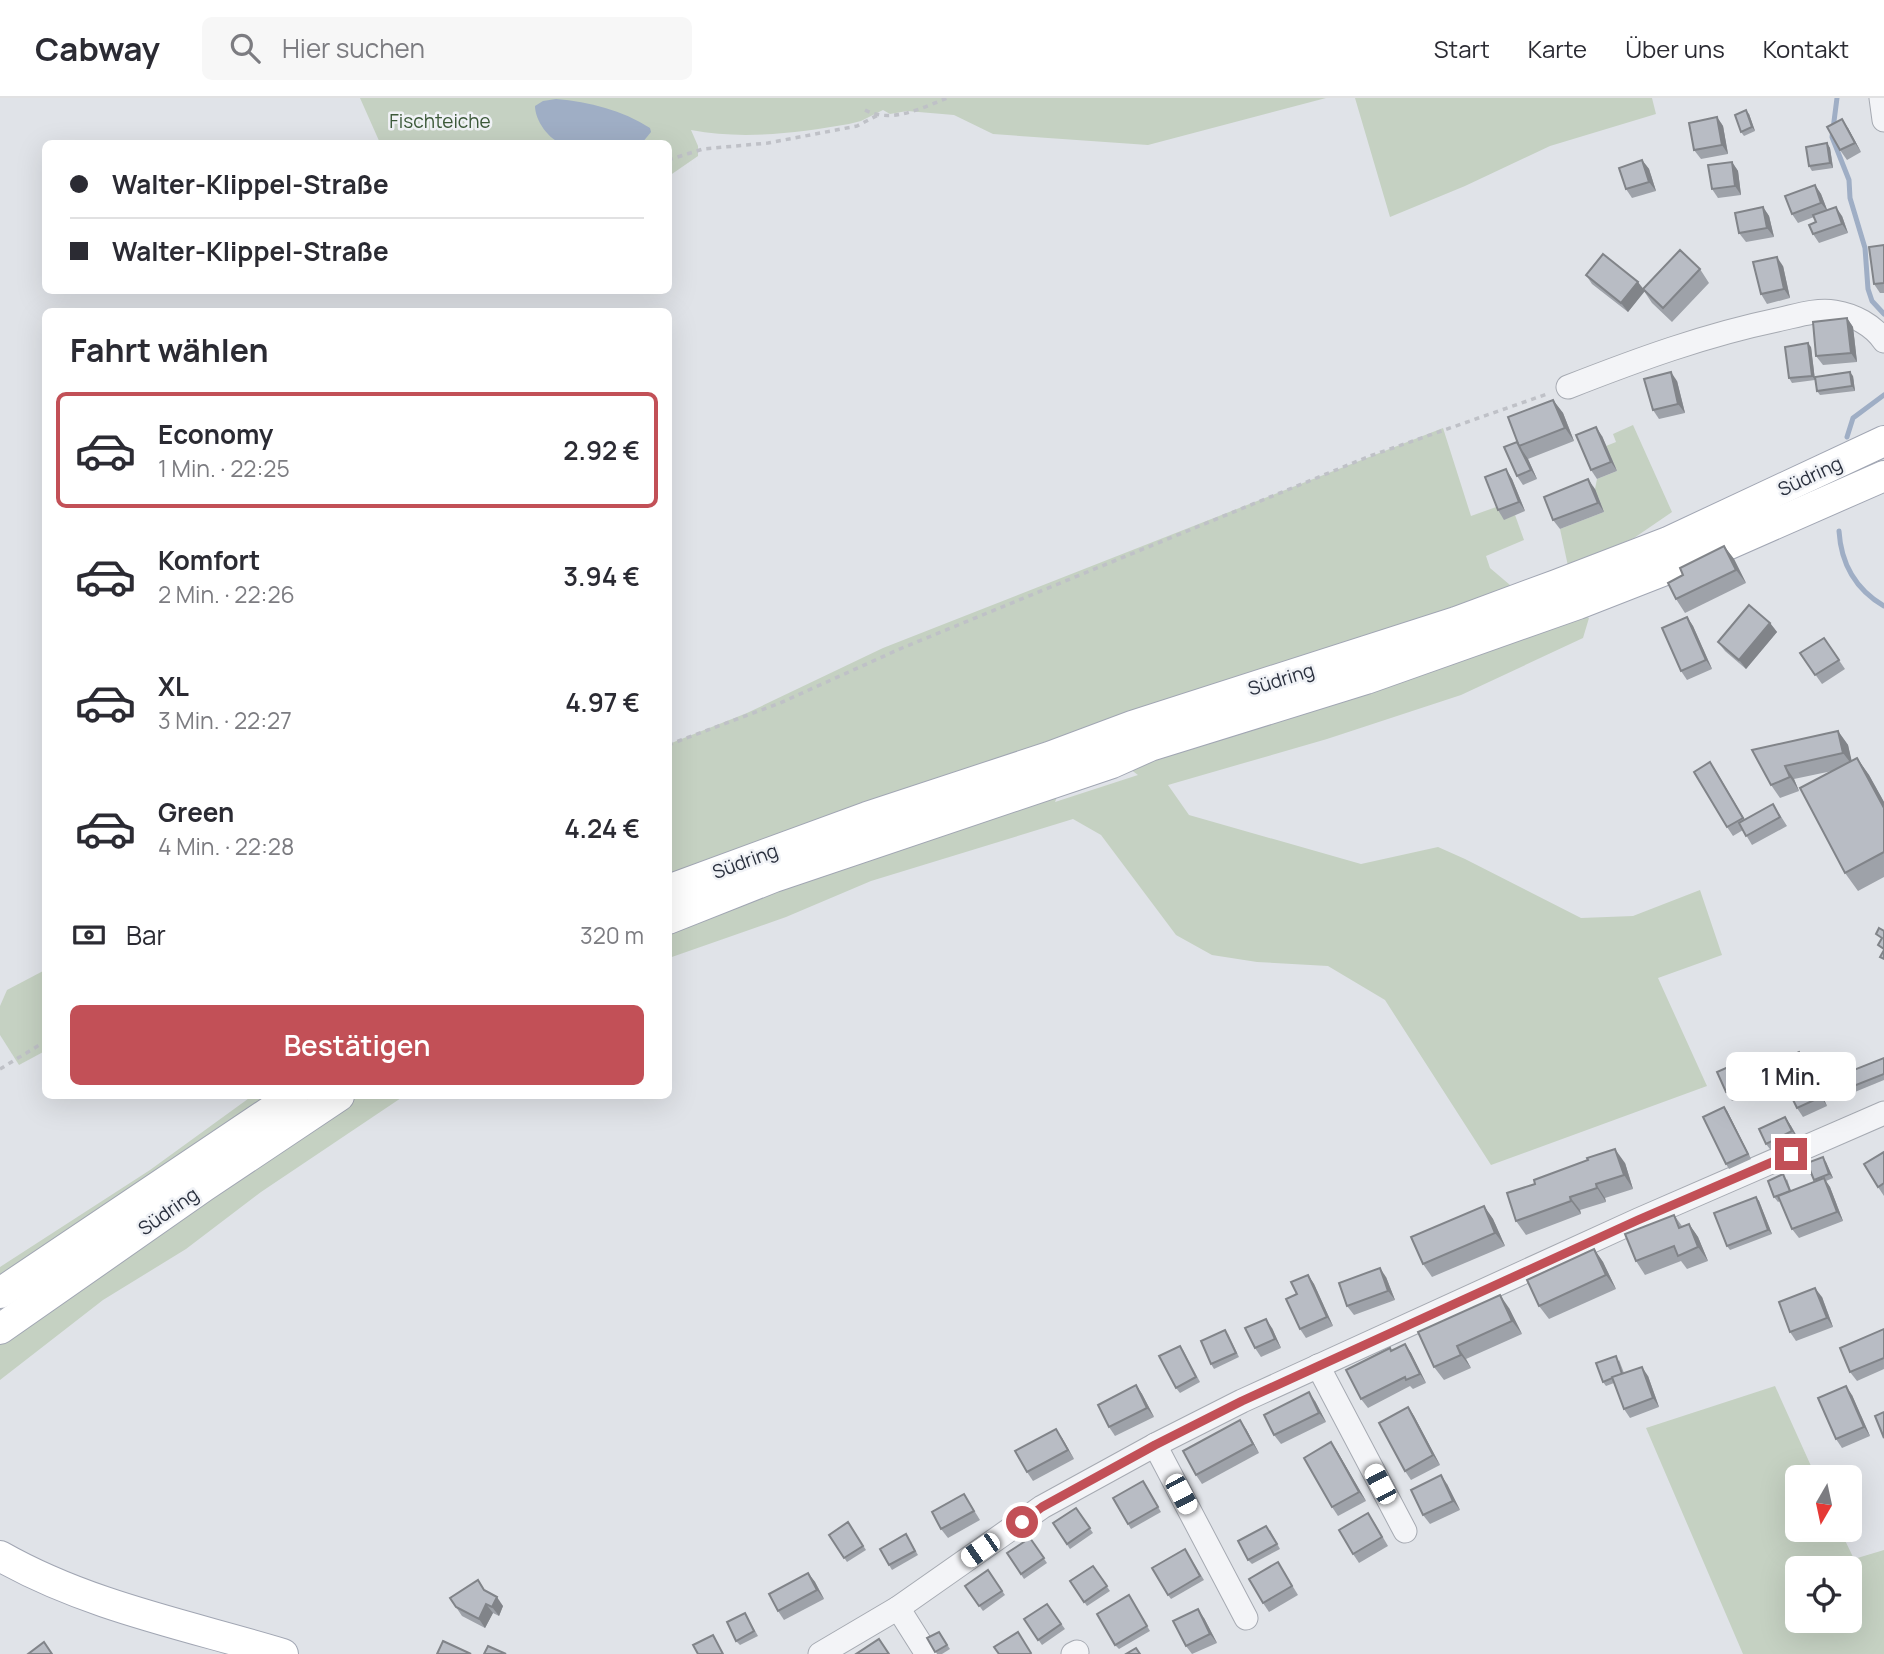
<!DOCTYPE html>
<html lang="de">
<head>
<meta charset="utf-8">
<style>
  :root { --surface:#fff; --page:#f7f7f7; --text:#2b2b33; --muted:#7c7c81; --line:#e1e1e2; --accent:#c25057 }
  body { margin:0; font-family:Manrope,sans-serif; background:var(--page); color:var(--text); height:100vh; display:flex; flex-direction:column; font-size:26px; white-space:nowrap }
  * { box-sizing:border-box; margin:0 }
  p { font-size:23px; color:var(--muted) }
  .icon { flex:none; width:38px; height:38px; fill:none; stroke:currentColor; stroke-width:2; stroke-linecap:round; stroke-linejoin:round }
  .map { position:relative; flex:1; overflow:hidden }
  .panel { position:absolute; left:42px; top:210px; width:630px; height:791px; display:flex; flex-direction:column; background:var(--surface); border-radius:10px; box-shadow:0 7px 28px #0002 }
  .panel>* { flex:none }
  .top-card { position:absolute; left:42px; top:42px; width:630px; height:154px; border-radius:10px; box-shadow:0 7px 28px #0002; display:grid; align-content:center; height:154px; padding:0 28px; background:var(--surface) }
  .needle { width:46px; rotate:189deg }
  .buttons { position:absolute; left:1785px; top:1367px; display:grid; gap:14px }
  .buttons a { display:grid; place-items:center; width:77px; height:77px; border-radius:10px; background:var(--surface); box-shadow:0 7px 28px #0002; font-size:35px }
  .end { position:absolute; width:32px; height:32px; margin:-16px; border:9px solid #c25057; background:#fff; box-shadow:0 0 0 4px #fff }
  .from { border-radius:50% }
  .bubble { position:absolute; height:49px; border-radius:10px; background:var(--surface); box-shadow:0 7px 28px #0002; font-size:23px; font-weight:600; line-height:49px; text-align:center }
  .car { position:absolute; width:21px; height:42px; margin:-21px -10px; border-radius:9px; box-shadow:0 0 5px 2px #0007; background:linear-gradient(#fff 24%,#345 0 40%,#fff 0 76%,#345 0 86%,#fff 0) }
  .top-card b { display:flex; align-items:center; gap:24px; height:66px; font-size:26px }
  .top-card b+b { border-top:2px solid var(--line) }
  .top-card i { width:18px; height:18px; background:var(--text) }
  ul { padding:0; list-style:none }
  li { display:flex; align-items:center; gap:21px; height:116px; margin:0 14px 10px; padding:0 14px; border:4px solid transparent; border-radius:10px }
  li div { flex:1 }
  li b { display:block; font-size:26px }
  li em { font-style:normal; font-weight:600 }
  li.active { border-color:var(--accent) }
  li>.icon { width:63px; height:63px; stroke-width:1.5 }
  h2 { padding:0 28px; font-size:32px; line-height:84px }
  .pay { display:flex; align-items:center; gap:18px; height:77px; padding:0 28px; font-size:26px }
  .pay p { margin-inline-start:auto }
  .button { display:flex; gap:14px; margin-top:auto; padding:14px 28px }
  .button a { flex:1; height:80px; border-radius:10px; background:var(--accent); color:#fff; font-size:28px; font-weight:600; line-height:80px; text-align:center }
  header { display:flex; align-items:center; gap:42px; box-sizing:border-box; height:98px; padding:0 35px; background:var(--surface); border-bottom:2px solid var(--line) }
  header strong { font-size:33px }
  nav { display:flex; gap:38px; margin-inline-start:auto; font-size:24px }
  .search { width:490px; height:63px; background:var(--page); display:flex; align-items:center; gap:18px; box-sizing:border-box; padding:0 24px; border-radius:10px; color:var(--muted); font-size:26px }
  .map>svg:first-child { display:block }
</style>
</head>
<body>
<header>
<strong>Cabway</strong>
<div class="search"><svg class="icon" aria-label="search" viewBox="0 0 24 24"><circle cx="10" cy="10" r="6"/><path d="M15 15l6 6"/></svg>Hier suchen</div>
<nav><a>Start</a><a>Karte</a><a>Über uns</a><a>Kontakt</a></nav>
</header>
<div class="map">
<svg width="1884" height="1556" viewBox="0 0 1884 1556">
  <rect width="100%" height="100%" fill="#e0e3e8"/>
  <g fill="#c5d1c2" fill-rule="evenodd">
    <path d="M360 0H1326L1148 47 993 36 954 17 907 13 890 16 883 12 861 23 849 26C797 35 743 42 691 32L698 48V58L669 78 668 46 380 45Z"/>
    <path d="M1355 0H1652L1656 16 1550 48 1465 88 1390 119Z"/>
    <path d="M1633 327 1672 414 1634 440 1568 468 1560 431 1604 414 1595 391 1597 381 1617 373 1606 348 1616 344 1613 336Z"/>
    <path d="M1443 330 1471 418 1499 408 1504 421 1515 417 1524 442 1486 458 1490 470 1510 487V492L669 783V646L747 615 883 550Z"/>
    <path d="M1584 517 1589 520 1583 540 1461 597 1327 641 1168 687 1189 717 1361 766 1438 749 1465 761 1581 820 1633 818 1700 792 1722 857 1658 880 1707 988 1491 1067 1385 902 1328 868 1257 864 1212 857 1176 837 1101 737 1073 721 871 783 786 819 669 860 668 833 830 770 1059 694 1055 704 1138 677 1130 671Z"/>
    <path d="M45 872V953L19 967 0 937V908L7 892Z"/>
    <path d="M252 998H275L0 1184V1169L150 1072Z"/>
    <path d="M359 998H404L261 1094 186 1151 103 1202 0 1282V1245L173 1122Z"/>
    <path d="M1775 1288 1816 1379H1797V1432H1840L1854 1461 1884 1452V1556H1743L1646 1330ZM1797 1470H1850V1522H1797Z"/>
  </g>
  <path fill="#9faec5" d="M556 1C590 4 622 12 650 30L651 34 642 45C619 46 585 49 564 46 549 43 535 22 535 8L543 3Z"/>
  <g fill="none" stroke-linecap="round" stroke-linejoin="round">
    <g stroke="#9faec5" stroke-width="5">
      <path d="M1837 0 1832 39 1849 82 1850 100 1865 150 1868 191 1872 203 1884 216"/>
      <path d="M1847 339 1853 320 1884 297"/>
      <path d="M1839 433C1841 466 1855 491 1884 508"/>
    </g>
    <g stroke="#a6aab2" stroke-width="25">
      <g id="minor">
        <path d="M1881 0 1884 22"/>
        <path d="M1568 289C1637 262 1705 237 1777 222 1796 218 1815 211 1835 214 1854 217 1873 227 1884 243"/>
        <path d="M1318 1268 1405 1433"/>
        <path d="M1155 1347 1246 1520"/>
        <path d="M898 1510 927 1556"/>
        <path d="M820 1556 898 1510 1042 1409 1155 1347 1242 1303 1638 1122 1884 1015"/>
        <path d="M1073 1556 1077 1554"/>
      </g>
    </g>
    <g stroke="#a1a6b3" stroke-width="32">
      <g id="major">
        <path d="M668 792 867 719 1049 659 1132 628 1456 524 1556 487 1668 444 1884 343"/>
        <path d="M668 821 774 779 1112 665 1150 648 1366 581 1578 506 1711 454 1884 378"/>
        <path d="M0 1195 293 998"/>
        <path d="M0 1231 203 1089 339 998"/>
        <path d="M0 1458C88 1508 187 1527 283 1556"/>
      </g>
    </g>
    <g stroke="#bfc1c7" stroke-width="3.5" stroke-dasharray="5 5" stroke-linecap="butt">
      <path d="M865 12C891 26 922 10 947 0"/>
      <path d="M668 62 703 51 768 45 857 28 878 17"/>
      <path d="M668 647 780 605 902 550 1370 358 1550 295"/>
      <path d="M0 971 46 943"/>
    </g>
    <use href="#minor" stroke="#f3f4f7" stroke-width="23"/>
    <use href="#major" stroke="#fff" stroke-width="30"/>
  </g>
  <g fill="#9ea2a9">
    <path d="M1749 16 1755 33 1744 38 1741 34Z"/>
    <path d="M1717 19 1723 28 1728 56 1701 61 1694 52Z"/>
    <path d="M1848 30 1861 54 1847 62 1840 52Z"/>
    <path d="M1827 45 1830 50 1833 70 1812 73 1809 68Z"/>
    <path d="M1642 62 1649 71 1656 93 1632 100 1626 91Z"/>
    <path d="M1732 64 1738 73 1741 97 1718 100 1712 91Z"/>
    <path d="M1815 87 1821 96 1827 112 1842 118 1848 135 1819 145 1813 136 1816 124 1814 119 1798 125 1792 116Z"/>
    <path d="M1763 109 1769 118 1774 139 1746 144 1739 135Z"/>
    <path d="M1884 147V195H1880L1874 186Z"/>
    <path d="M1783 168 1790 200 1767 206 1761 196Z"/>
    <path d="M1700 171 1709 185 1672 224 1652 205 1644 193 1628 214 1592 186 1586 177 1643 191Z"/>
    <path d="M1847 220 1853 229 1857 264 1823 267 1816 258Z"/>
    <path d="M1811 249 1815 282 1792 285 1789 280Z"/>
    <path d="M1853 278 1855 293 1820 297 1817 293Z"/>
    <path d="M1677 283 1685 315 1659 321 1653 312Z"/>
    <path d="M1553 302 1563 315 1574 343 1528 361 1537 381 1523 387 1517 378V344Z"/>
    <path d="M1602 338 1617 373 1597 381 1591 372Z"/>
    <path d="M1506 371 1512 381 1525 413 1504 422 1498 412Z"/>
    <path d="M1595 391 1604 414 1560 431 1553 422Z"/>
    <path d="M1724 448 1734 461 1746 485 1685 515 1676 501 1683 477Z"/>
    <path d="M1687 519 1693 528 1712 571 1687 582 1681 573Z"/>
    <path d="M1770 525 1777 534 1746 571 1725 553 1718 544Z"/>
    <path d="M1824 540 1845 571 1822 586 1800 555Z"/>
    <path d="M1838 633 1848 647 1851 663 1857 660 1869 677 1884 704V779L1858 793 1845 775 1832 673 1794 681 1799 693 1780 700 1771 687 1752 652Z"/>
    <path d="M1710 664 1745 722 1773 706 1787 728 1752 747 1743 732 1733 738 1727 729Z"/>
    <path d="M1884 960V982L1850 996 1846 991Z"/>
    <path d="M1806 963 1827 1008 1803 1019 1797 1010Z"/>
    <path d="M1760 967 1769 987 1732 1003 1726 994Z"/>
    <path d="M1727 1013 1751 1061 1729 1071 1726 1066Z"/>
    <path d="M1785 1019 1791 1028 1799 1042 1773 1055 1766 1046Z"/>
    <path d="M1884 1054V1098L1878 1089Z"/>
    <path d="M1826 1064 1833 1080 1826 1083 1830 1089 1843 1123 1799 1140 1792 1131 1780 1103 1778 1104 1774 1099 1787 1081 1791 1093 1815 1084 1814 1082Z"/>
    <path d="M1625 1065 1633 1091 1605 1100 1606 1104 1580 1112 1581 1116 1526 1137 1516 1123Z"/>
    <path d="M1756 1099 1759 1103 1772 1136 1730 1152 1727 1148Z"/>
    <path d="M1484 1108 1493 1121 1505 1148 1432 1179 1423 1166Z"/>
    <path d="M1674 1117 1682 1128 1689 1126 1698 1139 1708 1163 1687 1171 1681 1163 1645 1177 1636 1163Z"/>
    <path d="M1594 1151 1603 1164 1616 1191 1549 1221 1539 1208Z"/>
    <path d="M1308 1177 1314 1186 1333 1228 1306 1240 1300 1231 1297 1196Z"/>
    <path d="M1386 1179 1395 1202 1354 1217 1347 1208Z"/>
    <path d="M1822 1199 1833 1229 1796 1243 1790 1234Z"/>
    <path d="M1509 1210 1522 1236 1466 1261 1471 1270 1444 1282 1434 1269 1418 1234Z"/>
    <path d="M1272 1230 1281 1250 1261 1259 1255 1250Z"/>
    <path d="M1884 1231V1271L1857 1283 1850 1274Z"/>
    <path d="M1228 1236 1239 1259 1214 1271 1211 1266Z"/>
    <path d="M1405 1246 1411 1255 1426 1285 1413 1291 1410 1288 1368 1310 1361 1301 1392 1253Z"/>
    <path d="M1183 1252 1200 1284 1180 1295 1176 1290Z"/>
    <path d="M1619 1262 1624 1275 1648 1278 1659 1309 1630 1320 1624 1311 1614 1285 1606 1288 1603 1284Z"/>
    <path d="M1136 1287 1142 1296 1154 1319 1115 1338 1109 1329Z"/>
    <path d="M1852 1297 1870 1338 1842 1350 1836 1341Z"/>
    <path d="M1315 1303 1326 1324 1281 1346 1274 1337Z"/>
    <path d="M1408 1309 1414 1318 1440 1367 1411 1382 1405 1373Z"/>
    <path d="M1246 1331 1259 1355 1202 1386 1196 1377Z"/>
    <path d="M1062 1340 1074 1361 1033 1383 1027 1374Z"/>
    <path d="M1331 1344 1337 1353 1366 1403 1338 1418 1332 1409Z"/>
    <path d="M1447 1386 1460 1412 1430 1426 1423 1417Z"/>
    <path d="M1146 1387 1161 1414 1131 1431 1128 1426Z"/>
    <path d="M964 1396 980 1422 948 1440 941 1431Z"/>
    <path d="M1076 1410 1093 1435 1070 1451 1053 1425Z"/>
    <path d="M848 1424 866 1452 847 1464 829 1437Z"/>
    <path d="M1374 1424 1388 1448 1359 1465 1353 1456Z"/>
    <path d="M1270 1432 1280 1451 1252 1466 1248 1462Z"/>
    <path d="M1030 1440 1047 1465 1024 1481 1007 1455Z"/>
    <path d="M909 1441 918 1457 892 1472 889 1467Z"/>
    <path d="M1185 1451 1204 1482 1171 1501 1168 1497Z"/>
    <path d="M1278 1464 1298 1497 1269 1514 1263 1505Z"/>
    <path d="M1093 1468 1110 1493 1087 1508 1070 1483Z"/>
    <path d="M988 1472 1005 1497 983 1513 965 1488Z"/>
    <path d="M808 1475 815 1484 824 1501 784 1522 778 1513Z"/>
    <path d="M485 1493 503 1508 499 1518 493 1515 485 1530 462 1518 450 1500Z"/>
    <path d="M1132 1502 1150 1533 1119 1551 1115 1547Z"/>
    <path d="M1047 1506 1065 1531 1042 1547 1024 1521Z"/>
    <path d="M745 1515 758 1538 740 1547 736 1543Z"/>
    <path d="M1204 1520 1217 1545 1192 1556 1186 1548Z"/>
    <path d="M939 1534 950 1551 942 1556H937L927 1540Z"/>
  </g>
  <g fill="#818489">
    <path d="M1746 12 1749 16 1755 33 1752 29Z"/>
    <path d="M1717 19 1723 28 1728 56 1722 47Z"/>
    <path d="M1842 21 1848 30 1861 54 1855 45Z"/>
    <path d="M1827 45 1830 50 1833 70 1830 65Z"/>
    <path d="M1642 62 1649 71 1656 93 1649 84Z"/>
    <path d="M1732 64 1738 73 1741 97 1735 88Z"/>
    <path d="M1815 87 1821 96 1828 114 1821 105Z"/>
    <path d="M1763 109 1769 118 1774 139 1767 130Z"/>
    <path d="M1836 109 1842 118 1848 135 1842 126Z"/>
    <path d="M1777 159 1783 168 1790 200 1784 191Z"/>
    <path d="M1638 184 1645 193 1628 214 1621 205Z"/>
    <path d="M1847 220 1853 229 1857 264 1851 255Z"/>
    <path d="M1808 245 1811 249 1815 282 1812 278Z"/>
    <path d="M1671 274 1677 283 1685 315 1678 306Z"/>
    <path d="M1850 274 1853 278 1855 293 1852 288Z"/>
    <path d="M1553 302 1563 315 1574 343 1565 330Z"/>
    <path d="M1596 329 1602 338 1617 373 1611 364Z"/>
    <path d="M1522 352 1528 361 1537 381 1531 372Z"/>
    <path d="M1506 371 1512 381 1525 413 1519 404Z"/>
    <path d="M1588 381 1595 391 1604 414 1598 405Z"/>
    <path d="M1724 448 1734 461 1746 485 1736 472Z"/>
    <path d="M1687 519 1693 528 1712 571 1706 562Z"/>
    <path d="M1770 525 1777 534 1746 571 1739 562Z"/>
    <path d="M1838 633 1848 647 1853 668 1843 655Z"/>
    <path d="M1857 660 1869 677 1884 704V710Z"/>
    <path d="M1710 664 1716 673 1749 729 1743 720Z"/>
    <path d="M1785 668 1794 681 1799 693 1790 679Z"/>
    <path d="M1799 954 1806 963 1827 1008 1821 999Z"/>
    <path d="M1753 958 1760 967 1769 987 1763 978Z"/>
    <path d="M1724 1009 1727 1013 1751 1061 1748 1056Z"/>
    <path d="M1785 1019 1791 1028 1799 1042 1792 1033Z"/>
    <path d="M1615 1051 1625 1065 1633 1091 1624 1077Z"/>
    <path d="M1823 1059 1826 1064 1833 1080 1829 1076Z"/>
    <path d="M1824 1080 1830 1089 1843 1123 1837 1114Z"/>
    <path d="M1596 1086 1605 1100 1606 1104 1597 1090Z"/>
    <path d="M1570 1099 1580 1112 1581 1116 1571 1103Z"/>
    <path d="M1756 1099 1759 1103 1772 1136 1768 1132Z"/>
    <path d="M1484 1108 1493 1121 1505 1148 1495 1135Z"/>
    <path d="M1689 1126 1698 1139 1708 1163 1698 1149Z"/>
    <path d="M1594 1151 1603 1164 1616 1191 1606 1177Z"/>
    <path d="M1380 1170 1386 1179 1395 1202 1388 1193Z"/>
    <path d="M1308 1177 1314 1186 1333 1228 1327 1219Z"/>
    <path d="M1815 1190 1822 1199 1833 1229 1827 1220Z"/>
    <path d="M1500 1197 1509 1210 1522 1236 1512 1223Z"/>
    <path d="M1266 1221 1272 1230 1281 1250 1275 1241Z"/>
    <path d="M1405 1246 1411 1255 1426 1285 1420 1276Z"/>
    <path d="M1457 1248 1466 1261 1471 1270 1461 1257Z"/>
    <path d="M1642 1269 1648 1278 1659 1309 1653 1300Z"/>
    <path d="M1136 1287 1142 1296 1154 1319 1147 1310Z"/>
    <path d="M1846 1288 1852 1297 1870 1338 1864 1329Z"/>
    <path d="M1309 1294 1315 1303 1326 1324 1319 1315Z"/>
    <path d="M1408 1309 1414 1318 1440 1367 1433 1357Z"/>
    <path d="M1240 1322 1246 1331 1259 1355 1253 1346Z"/>
    <path d="M1056 1331 1062 1340 1074 1361 1068 1352Z"/>
    <path d="M1331 1344 1337 1353 1366 1403 1359 1394Z"/>
    <path d="M1441 1377 1447 1386 1460 1412 1453 1403Z"/>
    <path d="M808 1475 815 1484 824 1501 817 1492Z"/>
    <path d="M497 1499 503 1508 499 1518 492 1509Z"/>
    <path d="M486 1506 493 1515 485 1530 479 1521Z"/>
    <path d="M1198 1511 1204 1520 1217 1545 1210 1536Z"/>
  </g>
  <g fill="#b8bcc4" stroke="#818489" stroke-width="2">
    <path d="M1746 12 1752 29 1741 34 1735 17Z"/>
    <path d="M1717 19 1722 47 1694 52 1689 25Z"/>
    <path d="M1842 21 1855 45 1840 52 1827 29Z"/>
    <path d="M1827 45 1830 65 1809 68 1806 49Z"/>
    <path d="M1642 62 1649 84 1626 91 1619 70Z"/>
    <path d="M1732 64 1735 88 1712 91 1708 67Z"/>
    <path d="M1815 87 1821 105 1792 116 1785 98Z"/>
    <path d="M1763 109 1767 130 1739 135 1735 115Z"/>
    <path d="M1836 109 1842 126 1813 136 1809 127 1816 124 1813 117Z"/>
    <path d="M1884 147V185L1874 186 1869 149Z"/>
    <path d="M1680 152 1700 171 1663 210 1643 191Z"/>
    <path d="M1603 156 1638 184 1621 205 1586 177Z"/>
    <path d="M1777 159 1784 191 1761 196 1753 164Z"/>
    <path d="M1847 220 1851 255 1816 258 1813 224Z"/>
    <path d="M1808 245 1812 278 1789 280 1785 249Z"/>
    <path d="M1671 274 1678 306 1653 312 1644 281Z"/>
    <path d="M1850 274 1852 288 1817 293 1815 279Z"/>
    <path d="M1553 302 1565 330 1519 348 1508 319Z"/>
    <path d="M1596 329 1611 364 1591 372 1576 337Z"/>
    <path d="M1517 344 1531 372 1517 378 1504 349Z"/>
    <path d="M1506 371 1519 404 1498 412 1485 379Z"/>
    <path d="M1588 381 1598 405 1553 422 1544 399Z"/>
    <path d="M1724 448 1736 472 1676 501 1668 485 1683 477 1680 470Z"/>
    <path d="M1749 507 1770 525 1739 562 1718 544Z"/>
    <path d="M1687 519 1706 562 1681 573 1662 530Z"/>
    <path d="M1824 540 1839 562 1815 577 1800 555Z"/>
    <path d="M1838 633 1843 655 1785 668 1790 679 1771 687 1752 652Z"/>
    <path d="M1857 660 1884 710V754L1845 775 1800 690Z"/>
    <path d="M1710 664 1743 720 1727 729 1694 674Z"/>
    <path d="M1773 706 1780 719 1746 738 1739 725Z"/>
    <path d="M1879 830 1884 833V851L1878 847 1882 840 1876 836Z"/>
    <path d="M1884 852V861L1880 859Z"/>
    <path d="M1799 954 1821 999 1797 1010 1775 965Z"/>
    <path d="M1753 958 1763 978 1726 994 1717 974Z"/>
    <path d="M1884 960V976L1846 991 1841 977Z"/>
    <path d="M1724 1009 1748 1056 1726 1066 1703 1019Z"/>
    <path d="M1785 1019 1792 1033 1766 1046 1759 1031Z"/>
    <path d="M1615 1051 1624 1077 1596 1086 1597 1090 1570 1099 1571 1103 1516 1123 1507 1095 1535 1086 1534 1082 1588 1062 1587 1060Z"/>
    <path d="M1884 1054V1085L1878 1089 1864 1066Z"/>
    <path d="M1823 1059 1829 1076 1814 1082 1807 1065Z"/>
    <path d="M1783 1076 1790 1093 1774 1099 1768 1083Z"/>
    <path d="M1824 1080 1837 1114 1792 1131 1778 1098Z"/>
    <path d="M1756 1099 1768 1132 1727 1148 1714 1115Z"/>
    <path d="M1484 1108 1495 1135 1423 1166 1411 1139Z"/>
    <path d="M1674 1117 1679 1130 1689 1126 1698 1149 1678 1158 1674 1148 1636 1163 1625 1136Z"/>
    <path d="M1594 1151 1606 1177 1539 1208 1527 1182Z"/>
    <path d="M1380 1170 1388 1193 1347 1208 1339 1185Z"/>
    <path d="M1308 1177 1327 1219 1300 1231 1286 1201 1297 1196 1291 1184Z"/>
    <path d="M1815 1190 1827 1220 1790 1234 1779 1204Z"/>
    <path d="M1500 1197 1512 1223 1457 1248 1461 1257 1434 1269 1418 1234Z"/>
    <path d="M1266 1221 1275 1241 1255 1250 1245 1230Z"/>
    <path d="M1884 1231V1260L1850 1274 1840 1250Z"/>
    <path d="M1225 1232 1236 1255 1211 1266 1201 1243Z"/>
    <path d="M1405 1246 1420 1276 1406 1282 1405 1279 1361 1301 1346 1272 1390 1250 1391 1253Z"/>
    <path d="M1180 1248 1196 1279 1176 1290 1159 1258Z"/>
    <path d="M1616 1258 1622 1276 1603 1284 1596 1265Z"/>
    <path d="M1642 1269 1653 1300 1624 1311 1612 1279Z"/>
    <path d="M1136 1287 1147 1310 1109 1329 1098 1307Z"/>
    <path d="M1846 1288 1864 1329 1836 1341 1818 1300Z"/>
    <path d="M1309 1294 1319 1315 1274 1337 1264 1317Z"/>
    <path d="M1408 1309 1433 1357 1405 1373 1379 1325Z"/>
    <path d="M1884 1314V1340L1875 1318Z"/>
    <path d="M1240 1322 1253 1346 1196 1377 1183 1353Z"/>
    <path d="M1056 1331 1068 1352 1027 1374 1015 1353Z"/>
    <path d="M1331 1344 1359 1394 1332 1409 1304 1360Z"/>
    <path d="M1441 1377 1453 1403 1423 1417 1411 1392Z"/>
    <path d="M1143 1383 1158 1409 1128 1426 1113 1400Z"/>
    <path d="M964 1396 974 1413 941 1431 932 1414Z"/>
    <path d="M1076 1410 1090 1430 1067 1446 1053 1425Z"/>
    <path d="M1368 1415 1382 1439 1353 1456 1339 1432Z"/>
    <path d="M848 1424 863 1448 844 1460 829 1437Z"/>
    <path d="M1266 1428 1277 1446 1248 1462 1238 1443Z"/>
    <path d="M906 1436 915 1453 889 1467 880 1451Z"/>
    <path d="M1030 1440 1044 1460 1021 1476 1007 1455Z"/>
    <path d="M1185 1451 1200 1478 1168 1497 1152 1470Z"/>
    <path d="M1278 1464 1292 1488 1263 1505 1249 1481Z"/>
    <path d="M1093 1468 1107 1488 1084 1504 1070 1483Z"/>
    <path d="M988 1472 1002 1493 979 1508 965 1488Z"/>
    <path d="M808 1475 817 1492 778 1513 769 1496Z"/>
    <path d="M478 1482 484 1492 497 1499 492 1509 486 1506 479 1521 456 1509 450 1500Z"/>
    <path d="M1129 1497 1147 1528 1115 1547 1097 1516Z"/>
    <path d="M1047 1506 1061 1526 1038 1542 1024 1521Z"/>
    <path d="M1198 1511 1210 1536 1186 1548 1173 1523Z"/>
    <path d="M745 1515 754 1533 736 1543 727 1524Z"/>
    <path d="M939 1534 947 1547 935 1554 927 1540Z"/>
    <path d="M1018 1534 1031 1555 1030 1556H999L994 1549Z"/>
    <path d="M713 1537 723 1556H698L693 1547Z"/>
    <path d="M879 1541 889 1556H856Z"/>
    <path d="M443 1543 471 1556H437Z"/>
    <path d="M44 1544 52 1556H28Z"/>
    <path d="M488 1548 506 1556H484Z"/>
    <path d="M1136 1550 1140 1556H1126Z"/>
  </g>
  <g fill="none" stroke-linecap="round" stroke-linejoin="round">
    <path stroke="#c25057" stroke-width="9" d="M1022 1424 1042 1409 1155 1347 1242 1303 1638 1122 1791 1056"/>
  </g>
  <g text-anchor="middle" dominant-baseline="central" stroke-width="5" stroke-linejoin="round" paint-order="stroke">
    <g font-size="19" fill="#3c5939" stroke="#f0f2f6">
      <text x="440" y="23">Fischteiche</text>
    </g>
    <g font-size="19" fill="#2a303e" stroke="#f0f2f6">
      <text transform="translate(1810 378) rotate(-25)">Südring</text>
      <text transform="translate(1281 581) rotate(-17)">Südring</text>
      <text transform="translate(745 763) rotate(-20)">Südring</text>
      <text transform="translate(168 1113) rotate(-35)">Südring</text>
    </g>
  </g>
</svg>
<div class="buttons">
<a><svg class="needle" viewBox="-14 -14 28 28"><path d="M0-13l5 13h-10z" fill="#e53935"/><path d="M0 13l5-13h-10z" fill="#7c7c81"/></svg></a>
<a><svg class="icon" aria-label="locate" viewBox="0 0 24 24"><circle cx="12" cy="12" r="6"/><path d="M12 2v4M12 18v4M2 12h4M18 12h4"/></svg></a>
</div>
<i class="end from" style="left:1022px;top:1424px"></i>
<i class="end" style="left:1791px;top:1056px"></i>
<div class="bubble" style="left:1726px;top:954px;width:130px">1 Min.</div>
<i class="car" style="left:1380px;top:1386px;rotate:332deg"></i>
<i class="car" style="left:1181px;top:1396px;rotate:152deg"></i>
<i class="car" style="left:980px;top:1452px;rotate:235deg"></i>
<div class="top-card">
<b><i class="from"></i>Walter-Klippel-Straße</b>
<b><i></i>Walter-Klippel-Straße</b>
</div>
<section class="panel">
<h2>Fahrt wählen</h2>
<ul>
<li class="active"><svg class="icon" aria-label="car" viewBox="0 0 24 24"><path d="M5 17H2v-5l4-1 3-4h7l3 4 3 1v5h-3M9 17h6M6 11h13"/><circle cx="7" cy="17" r="2"/><circle cx="17" cy="17" r="2"/></svg><div><b>Economy</b><p>1 Min. · 22:25</p></div><em>2.92 €</em></li>
<li><svg class="icon" aria-label="car" viewBox="0 0 24 24"><path d="M5 17H2v-5l4-1 3-4h7l3 4 3 1v5h-3M9 17h6M6 11h13"/><circle cx="7" cy="17" r="2"/><circle cx="17" cy="17" r="2"/></svg><div><b>Komfort</b><p>2 Min. · 22:26</p></div><em>3.94 €</em></li>
<li><svg class="icon" aria-label="car" viewBox="0 0 24 24"><path d="M5 17H2v-5l4-1 3-4h7l3 4 3 1v5h-3M9 17h6M6 11h13"/><circle cx="7" cy="17" r="2"/><circle cx="17" cy="17" r="2"/></svg><div><b>XL</b><p>3 Min. · 22:27</p></div><em>4.97 €</em></li>
<li><svg class="icon" aria-label="car" viewBox="0 0 24 24"><path d="M5 17H2v-5l4-1 3-4h7l3 4 3 1v5h-3M9 17h6M6 11h13"/><circle cx="7" cy="17" r="2"/><circle cx="17" cy="17" r="2"/></svg><div><b>Green</b><p>4 Min. · 22:28</p></div><em>4.24 €</em></li>
</ul>
<div class="pay"><svg class="icon" aria-label="cash" viewBox="0 0 24 24"><path d="M3 7h18v10H3z"/><circle cx="12" cy="12" r="2"/></svg>Bar<p>320 m</p></div>
<div class="button"><a>Bestätigen</a></div>
</section>
</div>
</body>
</html>
